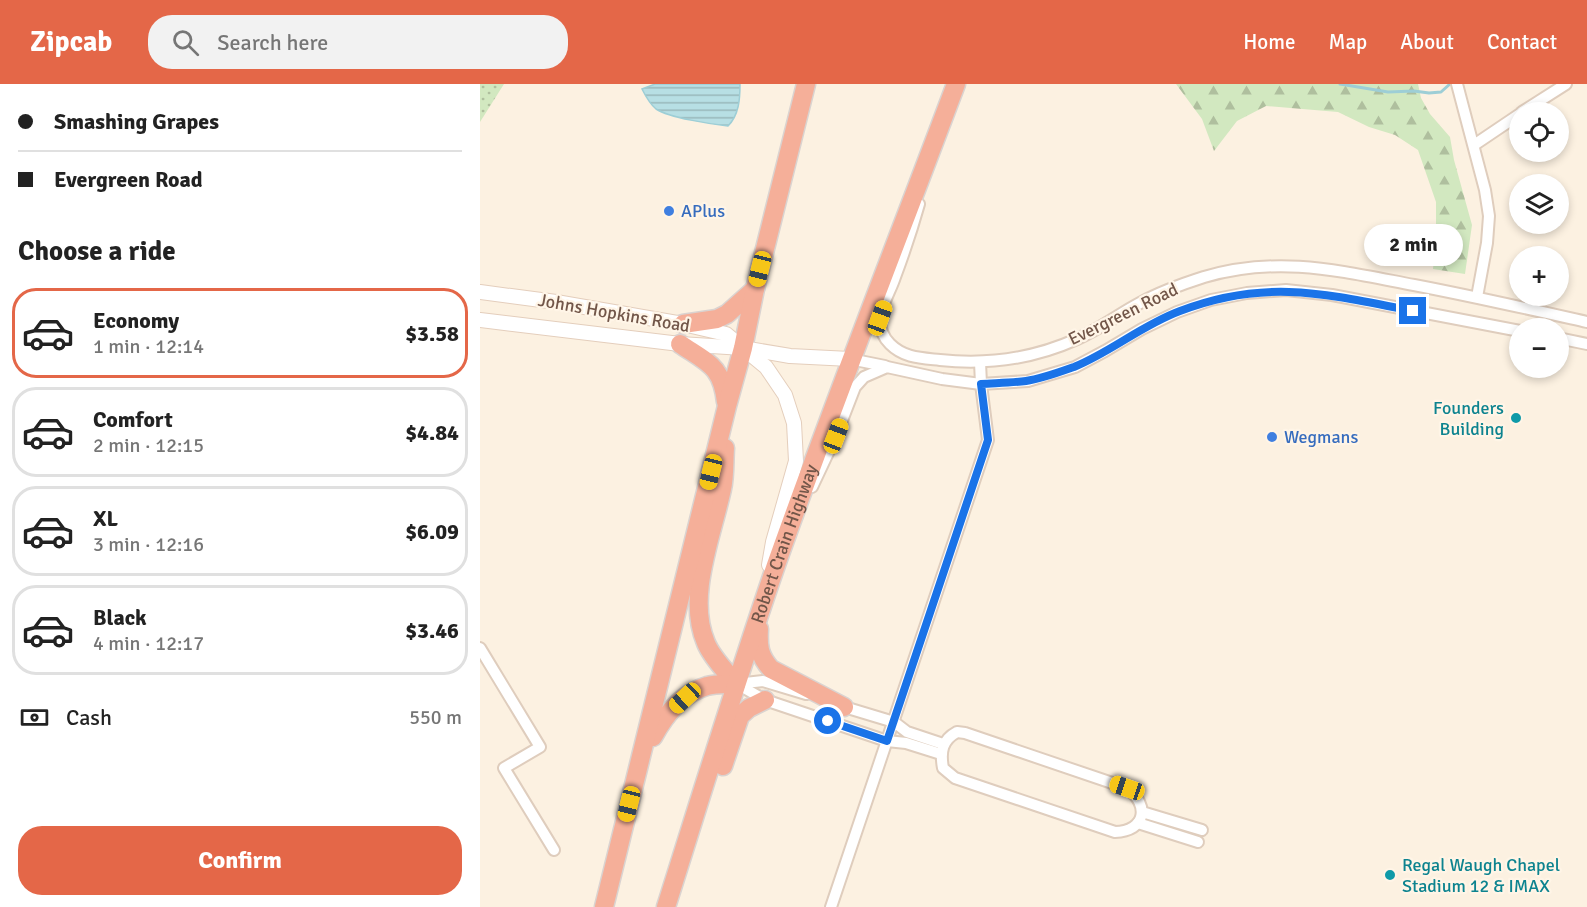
<!DOCTYPE html>
<html lang="en">
<head>
<meta charset="utf-8">
<style>
  :root { --surface:#fff; --page:#f2f2f2; --text:#222; --muted:#767676; --line:#e0e0e0; --accent:#e46748 }
  body { margin:0; font-family:Signika,sans-serif; background:var(--page); color:var(--text); height:100vh; display:flex; flex-direction:column; font-size:22px; white-space:nowrap }
  * { box-sizing:border-box; margin:0 }
  p { font-size:20px; color:var(--muted) }
  .icon { flex:none; width:33px; height:33px; fill:none; stroke:currentColor; stroke-width:2; stroke-linecap:round; stroke-linejoin:round }
  .map { position:relative; flex:1; overflow:hidden }
  .drawer { display:flex; flex-direction:column; background:var(--surface); width:480px }
  .drawer>* { flex:none }
  .guide { display:grid; align-content:center; height:132px; padding:0 18px; background:var(--surface) }
  .tools { position:absolute; left:1029px; top:18px; display:grid; gap:12px }
  .tools a { display:grid; place-items:center; width:60px; height:60px; border-radius:50%; background:var(--surface); box-shadow:0 3px 9px #0003; font-size:30px }
  .end { position:absolute; width:27px; height:27px; margin:-14px; border:8px solid #1a73e8; background:#fff; box-shadow:0 0 0 3px #fff }
  .from { border-radius:50% }
  .bubble { position:absolute; height:42px; border-radius:21px; background:var(--surface); box-shadow:0 3px 9px #0003; font-size:20px; font-weight:800; line-height:42px; text-align:center }
  .car { position:absolute; width:18px; height:36px; margin:-18px -9px; border-radius:8px; box-shadow:0 0 4px 2px #0007; background:linear-gradient(#f5c518 24%,#345 0 40%,#f5c518 0 76%,#345 0 86%,#f5c518 0) }
  .guide b { display:flex; align-items:center; gap:21px; height:57px; font-size:22px }
  .guide b+b { border-top:2px solid var(--line) }
  .guide i { width:15px; height:15px; background:var(--text) }
  ul { padding:0; list-style:none }
  li { display:flex; align-items:center; gap:18px; height:90px; margin:0 12px 9px; padding:0 6px; border:3px solid var(--line); border-radius:24px }
  li div { flex:1 }
  li b { display:block; font-size:22px }
  li em { font-style:normal; font-weight:800 }
  li.on { border-color:var(--accent) }
  li>.icon { width:54px; height:54px; stroke-width:1.5 }
  h2 { padding:0 18px; font-size:27px; line-height:72px }
  .pay { display:flex; align-items:center; gap:15px; height:66px; padding:0 18px; font-size:22px }
  .pay p { margin-inline-start:auto }
  .action { display:flex; gap:12px; margin-top:auto; padding:12px 18px }
  .action a { flex:1; height:69px; border-radius:24px; background:var(--accent); color:#fff; font-size:24px; font-weight:800; line-height:69px; text-align:center }
  header { display:flex; align-items:center; gap:36px; box-sizing:border-box; height:84px; padding:0 30px; background:var(--accent); color:#fff }
  header strong { font-size:28px }
  nav { display:flex; gap:33px; margin-inline-start:auto; font-size:21px }
  .search { width:420px; height:54px; background:var(--page); display:flex; align-items:center; gap:15px; box-sizing:border-box; padding:0 21px; border-radius:24px; color:var(--muted); font-size:22px }
  main { display:flex; flex:1; min-height:0 }
  .map>svg:first-child { display:block }
</style>
</head>
<body>
<header>
<strong>Zipcab</strong>
<div class="search"><svg class="icon" aria-label="search" viewBox="0 0 24 24"><circle cx="10" cy="10" r="6"/><path d="M15 15l6 6"/></svg>Search here</div>
<nav><a>Home</a><a>Map</a><a>About</a><a>Contact</a></nav>
</header>
<main>
<section class="drawer">
<div class="guide">
<b><i class="from"></i>Smashing Grapes</b>
<b><i></i>Evergreen Road</b>
</div>
<h2>Choose a ride</h2>
<ul>
<li class="on"><svg class="icon" aria-label="car" viewBox="0 0 24 24"><path d="M5 17H2v-5l4-1 3-4h7l3 4 3 1v5h-3M9 17h6M6 11h13"/><circle cx="7" cy="17" r="2"/><circle cx="17" cy="17" r="2"/></svg><div><b>Economy</b><p>1 min · 12:14</p></div><em>$3.58</em></li>
<li><svg class="icon" aria-label="car" viewBox="0 0 24 24"><path d="M5 17H2v-5l4-1 3-4h7l3 4 3 1v5h-3M9 17h6M6 11h13"/><circle cx="7" cy="17" r="2"/><circle cx="17" cy="17" r="2"/></svg><div><b>Comfort</b><p>2 min · 12:15</p></div><em>$4.84</em></li>
<li><svg class="icon" aria-label="car" viewBox="0 0 24 24"><path d="M5 17H2v-5l4-1 3-4h7l3 4 3 1v5h-3M9 17h6M6 11h13"/><circle cx="7" cy="17" r="2"/><circle cx="17" cy="17" r="2"/></svg><div><b>XL</b><p>3 min · 12:16</p></div><em>$6.09</em></li>
<li><svg class="icon" aria-label="car" viewBox="0 0 24 24"><path d="M5 17H2v-5l4-1 3-4h7l3 4 3 1v5h-3M9 17h6M6 11h13"/><circle cx="7" cy="17" r="2"/><circle cx="17" cy="17" r="2"/></svg><div><b>Black</b><p>4 min · 12:17</p></div><em>$3.46</em></li>
</ul>
<div class="pay"><svg class="icon" aria-label="cash" viewBox="0 0 24 24"><path d="M3 7h18v10H3z"/><circle cx="12" cy="12" r="2"/></svg>Cash<p>550 m</p></div>
<div class="action"><a>Confirm</a></div>
</section>
<div class="map">
<svg width="1107" height="823" viewBox="0 0 1107 823">
  <defs>
    <pattern id="grass-dots" width="8" height="8" patternUnits="userSpaceOnUse" patternTransform="scale(1.5)"><rect width="8" height="8" fill="#d2e8c0"/><path d="M2 2h.1M6 6h.1" fill="none" stroke="#afbf9e" stroke-width="1.8" stroke-linecap="round"/></pattern>
    <pattern id="forest-firs" width="22" height="20" patternUnits="userSpaceOnUse" patternTransform="scale(1.5)"><rect width="22" height="20" fill="#d2e8c0"/><path d="M5 1l3.5 6h-7zM16 11l3.5 6h-7z" fill="#afbf9e"/></pattern>
    <pattern id="water-rules" width="6" height="5" patternUnits="userSpaceOnUse" patternTransform="scale(1.5)"><rect width="6" height="5" fill="#b7dfe4"/><path d="M0 2.5h6" fill="none" stroke="#99b8bb"/></pattern>
  </defs>
  <rect width="100%" height="100%" fill="#fcf1e1"/>
  <path fill="url(#grass-dots)" d="M0 0H24L0 38Z"/>
  <path fill="url(#forest-firs)" d="M696 0H938L941 14 950 30 970 53 974 76 992 141 985 190 953 185 956 158V118L938 66 915 51 889 43 858 28 786 22 757 37 734 67 722 35Z"/>
  <path fill="url(#water-rules)" stroke="#9dced6" stroke-width="1.5" d="M175 0H260C260 15 259 31 248 42 231 40 190 34 176 25 170 20 165 11 162 5Z"/>
  <g fill="none" stroke-linecap="round" stroke-linejoin="round">
    <path stroke="#9dced6" stroke-width="3" d="M860 0 908 8 934 7 949 9 961 8 970 0"/>
    <g stroke="#dfcdbd" stroke-width="14">
      <g id="street">
        <path d="M977 0 1005 106 1009 132 1007 159 997 213"/>
        <path d="M1042 28 1086 0"/>
        <path d="M994 61 1040 30"/>
        <path d="M439 120C432 145 424 169 415 193 411 206 400 223 400 236 400 246 403 253 410 260 424 274 441 274 460 276 507 281 555 274 597 255 620 245 639 230 660 219 680 208 702 200 724 193 799 171 860 187 934 201 992 212 1049 225 1107 238"/>
        <path d="M1078 254 1107 260"/>
        <path d="M370 275 405 282"/>
        <path d="M332 403 356 352 375 303 384 293 407 283 462 295 501 300 548 297 595 283 625 267 662 245 697 228 731 216 767 209 806 206 852 211 1040 247"/>
        <path d="M0 564 60 663 24 684 74 766"/>
        <path d="M256 600 283 597 326 610"/>
        <path d="M257 600 285 616 407 657 426 659 461 670"/>
        <path d="M361 622 414 638 427 648 463 660"/>
        <path d="M477 648 485 649 647 704C670 721 666 747 635 748L475 694 463 684C460 668 462 656 477 648Z"/>
        <path d="M662 728 722 746"/>
        <path d="M658 739 718 758"/>
        <path d="M351 823 508 356 501 300 500 278"/>
      </g>
    </g>
    <g stroke="#e4cebc" stroke-width="16">
      <g id="secondary">
        <path d="M0 208 76 218 203 240 246 250 286 283 305 311 314 339 316 377 293 458 289 481"/>
        <path d="M0 236 200 260 263 264 310 272 370 275"/>
      </g>
    </g>
    <g stroke="#dad3d0" stroke-width="21">
      <g id="highway">
        <path d="M203 240 237 235 247 230 275 205"/>
        <path d="M200 260C228 279 242 282 246 318"/>
        <path d="M245 364C244 377 245 392 242 405 232 452 206 513 226 559 232 574 246 587 256 600"/>
        <path d="M279 545C278 562 279 572 291 585L364 623"/>
        <path d="M173 653C185 631 202 609 227 602 236 599 247 600 256 600"/>
        <path d="M243 682 260 632 269 624 285 616"/>
        <path d="M124 823 247 322 263 264 275 205 326 0"/>
        <path id="s1" d="M186 823C222 709 257 594 296 481 353 320 416 160 476 0"/>
      </g>
    </g>
    <use href="#street" stroke="#fff" stroke-width="10"/>
    <use href="#secondary" stroke="#fff" stroke-width="14"/>
    <use href="#highway" stroke="#f5af99" stroke-width="18"/>
  </g>
  <g fill="none" stroke-linecap="round" stroke-linejoin="round">
    <path stroke="#1a73e8" stroke-width="8" d="M348 637 407 657 508 356 501 300C516 299 531 299 546 297 561 295 580 288 594 283 631 268 662 241 700 227 786 194 847 210 933 227"/>
  </g>
  <g fill="#3f7fe0" stroke="#fff5e7" stroke-width="2">
    <circle cx="189" cy="127" r="6"/>
    <circle cx="792" cy="353" r="6"/>
  </g>
  <g fill="#0f9aa8" stroke="#fff5e7" stroke-width="2">
    <circle cx="1036" cy="334" r="6"/>
    <circle cx="910" cy="791" r="6"/>
  </g>
  <g text-anchor="middle" dominant-baseline="central" stroke-width="4.5" stroke-linejoin="round" paint-order="stroke">
    <g font-size="18" fill="#366cbe" stroke="#fff5e7" text-anchor="start">
      <text x="201" y="127">APlus</text>
      <text x="804" y="353">Wegmans</text>
    </g>
    <g font-size="18" fill="#725649" stroke="#fff5e7">
      <text transform="translate(134 229) rotate(10)">Johns Hopkins Road</text>
      <text transform="translate(643 230) rotate(-26)">Evergreen Road</text>
      <text stroke="none"><textPath href="#s1" startOffset="382">Robert Crain Highway</textPath></text>
    </g>
    <g font-size="18" fill="#0d838f" stroke="#fff5e7" text-anchor="end">
      <text x="1024" y="324">Founders<tspan x="1024" dy="21">Building</tspan></text>
      <text x="922" y="781" text-anchor="start">Regal Waugh Chapel<tspan x="922" dy="21">Stadium 12 &amp; IMAX</tspan></text>
    </g>
  </g>
</svg>
<div class="tools">
<a><svg class="icon" aria-label="locate" viewBox="0 0 24 24"><circle cx="12" cy="12" r="6"/><path d="M12 2v4M12 18v4M2 12h4M18 12h4"/></svg></a>
<a><svg class="icon" aria-label="layers" viewBox="0 0 24 24"><path d="M12 4l9 5-9 5-9-5zM3 14l9 5 9-5"/></svg></a>
<a>+</a>
<a>−</a>
</div>
<i class="end from" style="left:348px;top:637px"></i>
<i class="end" style="left:933px;top:227px"></i>
<div class="bubble" style="left:884px;top:140px;width:99px">2 min</div>
<i class="car" style="left:280px;top:185px;rotate:194deg"></i>
<i class="car" style="left:400px;top:234px;rotate:20deg"></i>
<i class="car" style="left:356px;top:352px;rotate:21deg"></i>
<i class="car" style="left:231px;top:388px;rotate:194deg"></i>
<i class="car" style="left:205px;top:614px;rotate:227deg"></i>
<i class="car" style="left:647px;top:704px;rotate:289deg"></i>
<i class="car" style="left:149px;top:720px;rotate:194deg"></i>
</div>
</main>
</body>
</html>
